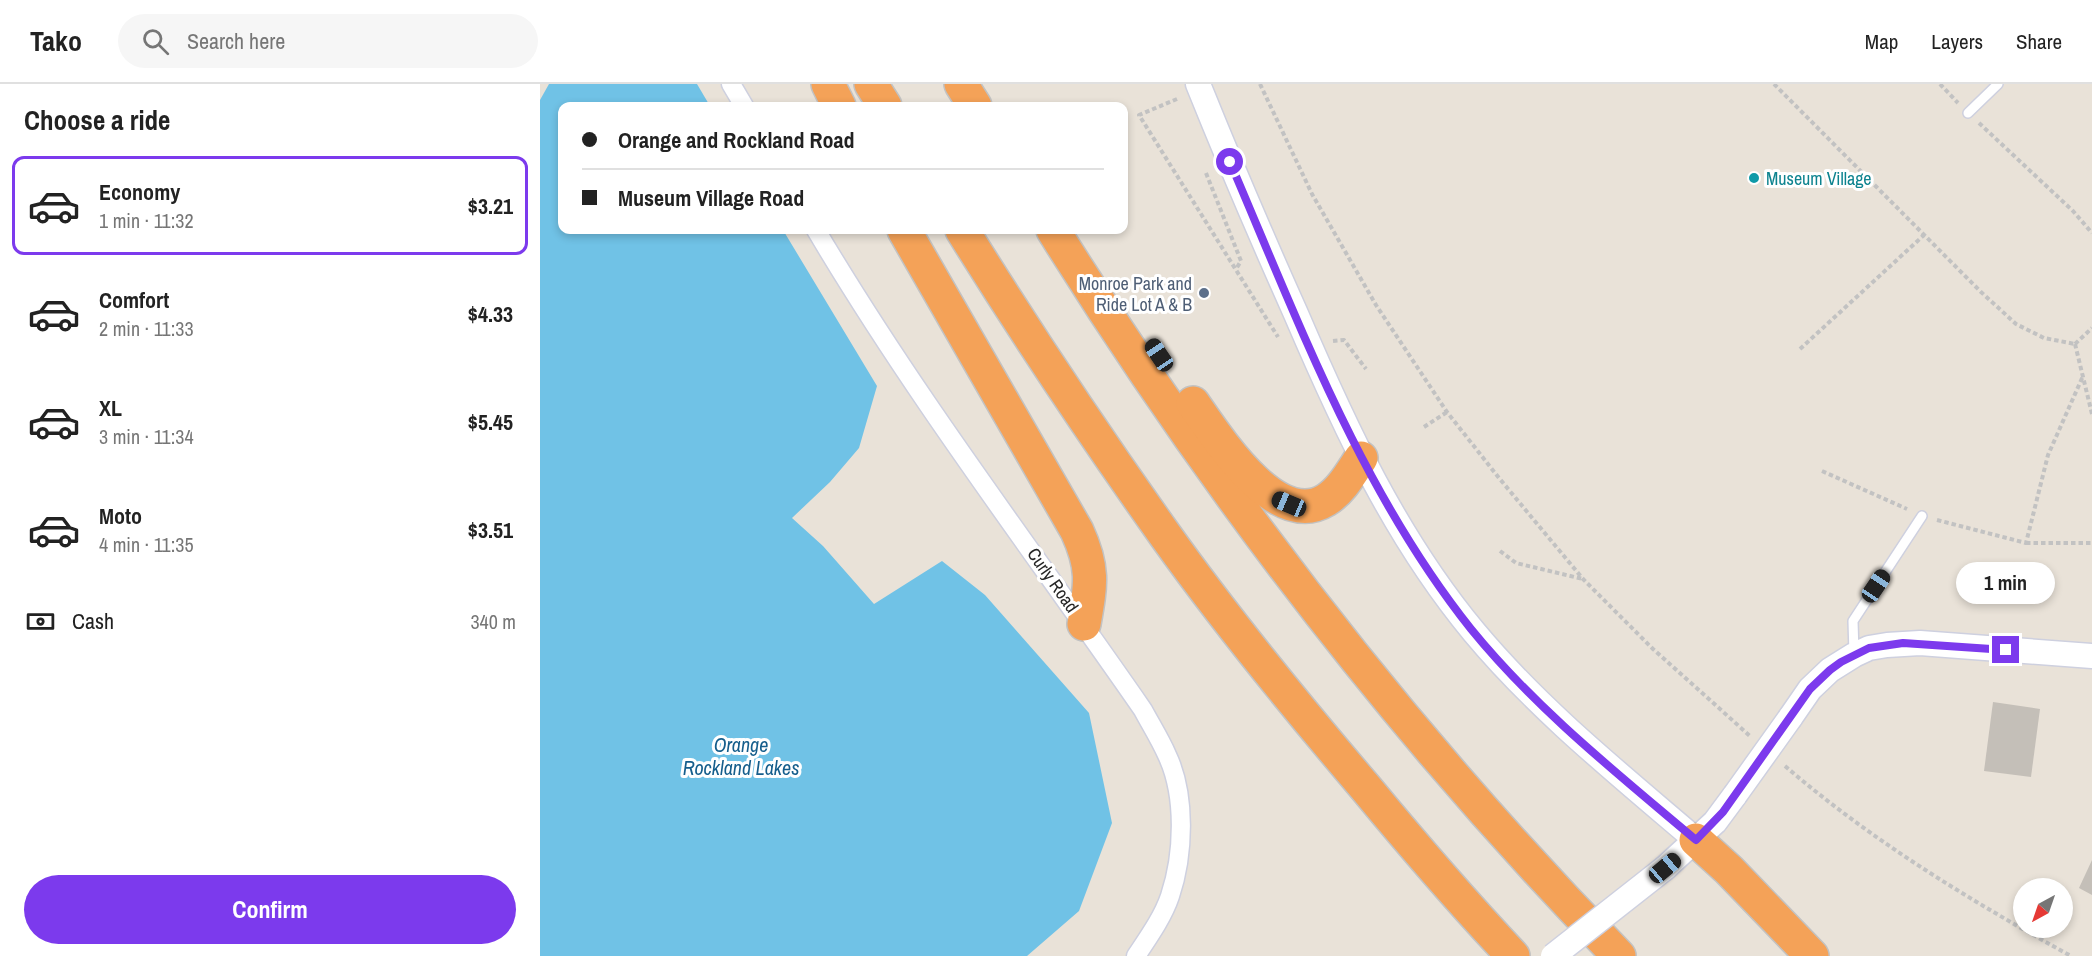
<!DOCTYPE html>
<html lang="en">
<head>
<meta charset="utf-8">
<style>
  :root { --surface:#fff; --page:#f6f6f6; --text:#222; --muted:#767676; --line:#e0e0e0; --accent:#7c3aed }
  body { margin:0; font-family:"Archivo Narrow",sans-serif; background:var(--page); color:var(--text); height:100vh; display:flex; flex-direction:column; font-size:22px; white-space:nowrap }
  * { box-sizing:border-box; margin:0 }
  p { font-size:20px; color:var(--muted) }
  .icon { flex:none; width:33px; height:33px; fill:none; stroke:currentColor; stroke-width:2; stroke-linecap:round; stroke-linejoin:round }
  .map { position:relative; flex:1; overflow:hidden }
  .panel { display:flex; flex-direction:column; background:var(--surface); width:540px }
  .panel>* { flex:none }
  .hud { position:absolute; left:18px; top:18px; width:570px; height:132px; border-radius:12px; box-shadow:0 3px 9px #0003; display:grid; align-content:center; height:132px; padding:0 24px; background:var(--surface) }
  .needle { width:39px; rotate:220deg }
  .fabs { position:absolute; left:1473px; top:794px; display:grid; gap:12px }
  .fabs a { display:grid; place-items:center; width:60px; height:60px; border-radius:50%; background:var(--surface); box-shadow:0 3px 9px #0003; font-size:30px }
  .end { position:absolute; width:27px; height:27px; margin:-14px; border:8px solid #7c3aed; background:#fff; box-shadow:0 0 0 3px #fff }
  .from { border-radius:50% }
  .bubble { position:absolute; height:42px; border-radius:21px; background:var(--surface); box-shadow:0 3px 9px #0003; font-size:20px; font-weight:700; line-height:42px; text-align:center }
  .car { position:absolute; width:18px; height:36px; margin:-18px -9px; border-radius:8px; box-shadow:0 0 4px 2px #0007; background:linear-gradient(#222 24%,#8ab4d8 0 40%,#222 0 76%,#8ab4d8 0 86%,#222 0) }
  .hud b { display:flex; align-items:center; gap:21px; height:57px; font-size:22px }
  .hud b+b { border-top:2px solid var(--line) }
  .hud i { width:15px; height:15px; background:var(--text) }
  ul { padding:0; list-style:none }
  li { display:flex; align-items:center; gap:18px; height:99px; margin:0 12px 9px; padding:0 12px; border:3px solid transparent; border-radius:12px }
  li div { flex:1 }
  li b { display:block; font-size:22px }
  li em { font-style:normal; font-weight:700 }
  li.selected { border-color:var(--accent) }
  li>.icon { width:54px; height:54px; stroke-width:1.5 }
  h2 { padding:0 24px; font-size:27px; line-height:72px }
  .pay { display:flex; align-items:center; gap:15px; height:66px; padding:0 24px; font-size:22px }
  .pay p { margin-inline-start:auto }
  .action { display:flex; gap:12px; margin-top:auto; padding:12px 24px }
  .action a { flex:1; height:69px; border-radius:36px; background:var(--accent); color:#fff; font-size:24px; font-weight:700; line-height:69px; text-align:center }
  header { display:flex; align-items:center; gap:36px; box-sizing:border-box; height:84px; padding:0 30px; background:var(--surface); border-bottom:2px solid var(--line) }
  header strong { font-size:28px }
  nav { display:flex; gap:33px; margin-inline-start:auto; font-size:21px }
  .search { width:420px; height:54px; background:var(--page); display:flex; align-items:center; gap:15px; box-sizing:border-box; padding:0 21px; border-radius:33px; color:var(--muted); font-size:22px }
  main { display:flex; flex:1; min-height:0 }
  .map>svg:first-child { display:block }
</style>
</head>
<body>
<header>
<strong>Tako</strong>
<div class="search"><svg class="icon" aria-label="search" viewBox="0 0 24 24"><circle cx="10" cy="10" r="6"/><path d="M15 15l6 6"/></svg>Search here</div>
<nav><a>Map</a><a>Layers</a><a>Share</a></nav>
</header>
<main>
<section class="panel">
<h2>Choose a ride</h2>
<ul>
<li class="selected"><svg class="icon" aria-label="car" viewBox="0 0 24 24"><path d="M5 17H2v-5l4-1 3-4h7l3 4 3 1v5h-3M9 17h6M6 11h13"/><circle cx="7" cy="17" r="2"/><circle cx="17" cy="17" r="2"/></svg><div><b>Economy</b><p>1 min · 11:32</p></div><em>$3.21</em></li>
<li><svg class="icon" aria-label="car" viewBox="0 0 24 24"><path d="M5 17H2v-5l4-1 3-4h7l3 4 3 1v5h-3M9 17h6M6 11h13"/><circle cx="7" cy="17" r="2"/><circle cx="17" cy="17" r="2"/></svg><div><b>Comfort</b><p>2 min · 11:33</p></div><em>$4.33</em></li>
<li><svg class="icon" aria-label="car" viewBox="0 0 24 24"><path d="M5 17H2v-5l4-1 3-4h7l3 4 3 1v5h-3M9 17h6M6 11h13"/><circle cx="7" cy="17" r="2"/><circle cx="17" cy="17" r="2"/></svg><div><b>XL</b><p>3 min · 11:34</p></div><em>$5.45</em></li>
<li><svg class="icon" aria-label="car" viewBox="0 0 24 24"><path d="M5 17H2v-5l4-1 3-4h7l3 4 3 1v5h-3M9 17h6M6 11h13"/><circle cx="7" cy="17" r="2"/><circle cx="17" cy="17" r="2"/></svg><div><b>Moto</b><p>4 min · 11:35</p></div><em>$3.51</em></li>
</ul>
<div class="pay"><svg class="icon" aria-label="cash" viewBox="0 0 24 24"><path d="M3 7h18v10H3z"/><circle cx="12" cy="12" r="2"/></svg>Cash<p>340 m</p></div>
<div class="action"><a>Confirm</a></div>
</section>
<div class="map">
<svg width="1552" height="872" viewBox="0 0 1552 872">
  <rect width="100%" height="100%" fill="#e9e2d8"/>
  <path fill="#70c2e6" d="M9 0H157L170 22H22V146H243L337 302 319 364 290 398 252 434 283 462 334 520 402 477 445 511 549 629 572 739 539 827 487 872H0V16Z"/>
  <g fill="#c4bfb8">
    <path d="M1453 618 1500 625 1491 693 1444 687Z"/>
    <path d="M1552 776V811L1539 804Z"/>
  </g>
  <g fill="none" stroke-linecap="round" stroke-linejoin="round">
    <g stroke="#ced0df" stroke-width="12">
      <g id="service">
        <path d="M1428 29 1458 0"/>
        <path d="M1314 570 1313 537 1382 432"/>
      </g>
    </g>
    <g stroke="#ced0df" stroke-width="21">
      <g id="minor">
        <path d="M191 0 204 22"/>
        <path d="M276 146C375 313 493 467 603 626 611 641 620 655 627 671 646 711 644 770 630 812 623 833 608 854 596 872"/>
      </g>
    </g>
    <g stroke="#ced0df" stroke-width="27">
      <g id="tertiary">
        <path d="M658 0C689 77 722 154 756 230 804 342 855 453 934 548 999 626 1079 690 1156 756"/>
        <path d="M1250 634 1270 605 1290 586 1314 571 1329 564 1347 561 1380 559 1552 572"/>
        <path d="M1125 784 1175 738 1195 711"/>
      </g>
    </g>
    <g stroke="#c2c2c2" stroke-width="36">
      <g id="motorway">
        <path d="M288 0 299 22"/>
        <path d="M331 0 345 22"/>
        <path d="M421 0 435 22"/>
        <path d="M364 146 537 447C554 484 551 500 544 540"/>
        <path d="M422 146C486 249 554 351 625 451 687 538 756 622 825 703 873 761 922 818 973 872"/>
        <path d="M513 146C675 406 864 652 1079 872"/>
        <path d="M653 319C677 353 736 447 786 416 801 407 811 389 821 374"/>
        <path d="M1156 756 1189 786 1272 872"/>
      </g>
    </g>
    <g stroke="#c2c2c2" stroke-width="4" stroke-dasharray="4.5 3" stroke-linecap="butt">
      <path d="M720 0 772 110 836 221 907 328 959 394 1043 495 1113 565 1210 652"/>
      <path d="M1234 0 1441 208 1476 240 1504 254 1535 260"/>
      <path d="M1400 0 1418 19"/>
      <path d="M637 15 599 31 738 253"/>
      <path d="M1439 39 1533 127 1552 149"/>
      <path d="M666 89 701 177 696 185"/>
      <path d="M793 257 804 256 826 285"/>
      <path d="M1535 260 1552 330"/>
      <path d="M1535 260 1552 244"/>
      <path d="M1260 265 1384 151"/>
      <path d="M884 343 907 328"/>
      <path d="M1282 387 1367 425"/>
      <path d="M1397 436 1486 459 1508 371 1543 292"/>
      <path d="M1486 459H1552"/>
      <path d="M960 467 976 479 1043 495"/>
      <path d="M1245 682C1332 757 1431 817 1531 872"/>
    </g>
    <use href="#service" stroke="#fff" stroke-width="9"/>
    <use href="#minor" stroke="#fff" stroke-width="18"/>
    <use href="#tertiary" stroke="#fff" stroke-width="24"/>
    <use href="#motorway" stroke="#f4a258" stroke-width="33"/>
    <g stroke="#ced0df" stroke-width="27" stroke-linecap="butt">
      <g id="tertiary-bridge">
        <path d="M1195 711 1250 634"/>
        <path d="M1013 872 1125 784"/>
      </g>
    </g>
    <use href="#tertiary-bridge" stroke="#fff" stroke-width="24"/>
  </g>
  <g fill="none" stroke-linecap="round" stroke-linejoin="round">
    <path stroke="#7c3aed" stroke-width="8" d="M690 78C759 239 821 407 931 545 996 625 1078 690 1156 756L1183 728 1270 605 1290 586 1301 578 1329 564 1363 559 1466 566"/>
  </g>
  <circle fill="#0f9aa8" stroke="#fff" stroke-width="2" cx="1214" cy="94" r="6"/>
  <circle fill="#5c6f8a" stroke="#fff" stroke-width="2" cx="664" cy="209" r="6"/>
  <g text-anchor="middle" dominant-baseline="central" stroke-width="6" stroke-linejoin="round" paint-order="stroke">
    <g font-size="18" fill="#0d838f" stroke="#fff" text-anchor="start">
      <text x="1226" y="94">Museum Village</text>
    </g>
    <g font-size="18" fill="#4e5e75" stroke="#fff" text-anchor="end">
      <text x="652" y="199">Monroe Park and<tspan x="652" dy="21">Ride Lot A &amp; B</tspan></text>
    </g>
    <g font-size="18" fill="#262626" stroke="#fff">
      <text transform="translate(513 496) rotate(55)">Curly Road</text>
    </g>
    <g font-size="20" font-style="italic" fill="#155e8c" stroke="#fff">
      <text x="201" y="660">Orange<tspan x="201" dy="23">Rockland Lakes</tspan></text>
    </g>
  </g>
</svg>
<div class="fabs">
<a><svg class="needle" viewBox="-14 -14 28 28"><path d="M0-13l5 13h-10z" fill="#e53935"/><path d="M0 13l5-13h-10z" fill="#767676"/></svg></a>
</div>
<i class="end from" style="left:690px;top:78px"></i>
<i class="end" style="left:1466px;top:566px"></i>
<div class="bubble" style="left:1416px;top:478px;width:99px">1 min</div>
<i class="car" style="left:619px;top:271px;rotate:326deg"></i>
<i class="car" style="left:749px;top:420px;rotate:293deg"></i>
<i class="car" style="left:1336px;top:502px;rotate:34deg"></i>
<i class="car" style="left:1125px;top:784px;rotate:50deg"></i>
<div class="hud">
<b><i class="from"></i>Orange and Rockland Road</b>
<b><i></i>Museum Village Road</b>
</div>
</div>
</main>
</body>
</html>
